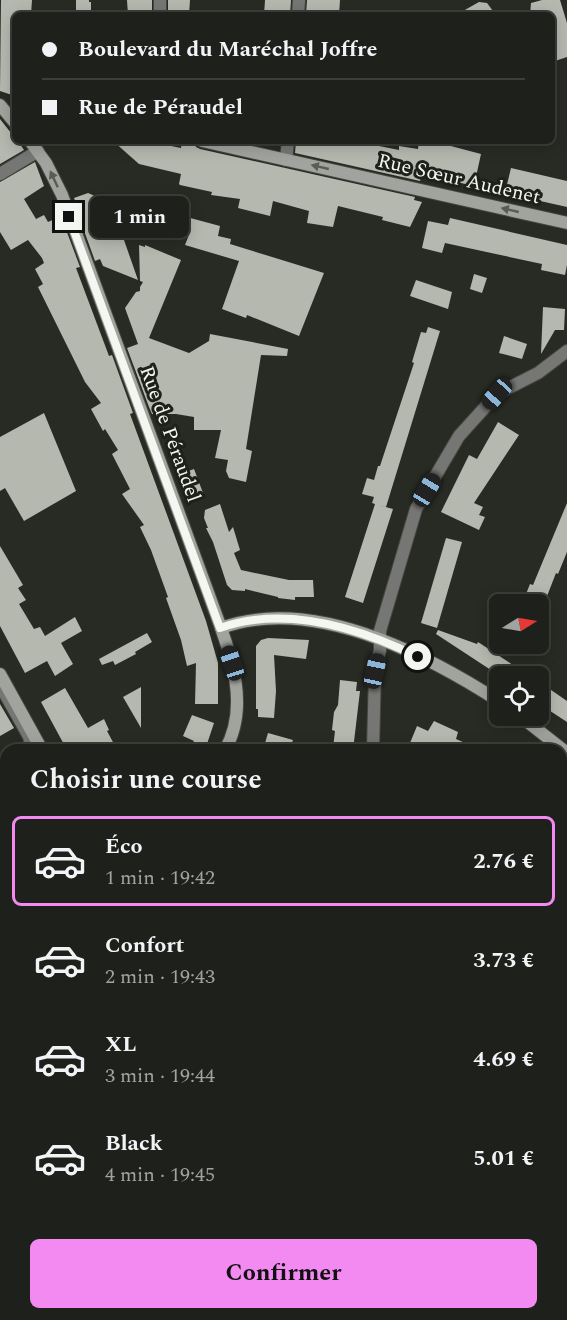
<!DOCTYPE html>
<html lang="fr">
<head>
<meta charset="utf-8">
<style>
  :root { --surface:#1e201b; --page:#262824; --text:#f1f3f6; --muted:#a1a3a3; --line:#3c3e3a; --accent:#f38af1 }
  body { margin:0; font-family:Spectral,serif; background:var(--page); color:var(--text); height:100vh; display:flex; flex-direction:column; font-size:22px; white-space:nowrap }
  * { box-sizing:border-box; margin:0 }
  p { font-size:20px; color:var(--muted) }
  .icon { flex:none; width:33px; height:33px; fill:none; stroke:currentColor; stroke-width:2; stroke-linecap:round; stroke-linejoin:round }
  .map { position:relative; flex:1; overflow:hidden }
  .side { position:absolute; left:0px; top:744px; width:567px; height:576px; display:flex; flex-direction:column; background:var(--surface); border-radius:18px 18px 0 0; box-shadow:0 3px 15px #0003,0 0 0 2px var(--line) }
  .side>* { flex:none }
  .banner { position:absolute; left:12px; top:12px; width:543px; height:132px; border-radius:9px; box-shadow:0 3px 15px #0003,0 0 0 2px var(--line); display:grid; align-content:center; height:132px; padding:0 30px; background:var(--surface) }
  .needle { width:39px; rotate:79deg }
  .controls { position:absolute; left:489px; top:594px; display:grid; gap:12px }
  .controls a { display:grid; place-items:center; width:60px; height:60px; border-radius:9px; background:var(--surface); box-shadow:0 3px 15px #0003,0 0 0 2px var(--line); font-size:30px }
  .end { position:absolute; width:27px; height:27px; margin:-14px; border:8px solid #f4f6f1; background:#111; box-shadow:0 0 0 3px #111 }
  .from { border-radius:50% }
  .bubble { position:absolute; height:42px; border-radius:9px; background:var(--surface); box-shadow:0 3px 15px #0003,0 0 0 2px var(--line); font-size:20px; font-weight:700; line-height:42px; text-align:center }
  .car { position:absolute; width:18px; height:36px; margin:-18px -9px; border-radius:8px; box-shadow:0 0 4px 2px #0007; background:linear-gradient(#222 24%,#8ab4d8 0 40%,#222 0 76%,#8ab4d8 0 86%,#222 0) }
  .banner b { display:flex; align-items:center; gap:21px; height:57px; font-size:22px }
  .banner b+b { border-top:2px solid var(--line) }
  .banner i { width:15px; height:15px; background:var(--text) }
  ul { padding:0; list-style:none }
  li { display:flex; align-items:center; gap:18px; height:90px; margin:0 12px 9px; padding:0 18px; border:3px solid transparent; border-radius:9px }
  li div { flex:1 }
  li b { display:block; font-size:22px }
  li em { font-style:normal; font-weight:700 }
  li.current { border-color:var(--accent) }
  li>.icon { width:54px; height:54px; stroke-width:1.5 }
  h2 { padding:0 30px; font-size:27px; line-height:72px }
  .primary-button { display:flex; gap:12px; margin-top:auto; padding:12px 30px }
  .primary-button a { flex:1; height:69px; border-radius:9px; background:var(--accent); color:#111; font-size:24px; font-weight:700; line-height:69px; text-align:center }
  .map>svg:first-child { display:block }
</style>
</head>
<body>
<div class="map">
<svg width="567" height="1320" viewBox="0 0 567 1320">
  <rect width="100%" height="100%" fill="#282b24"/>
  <g fill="#b4b8af">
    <path d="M1 0H32L31 15H15V96L0 91Z"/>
    <path d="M76 0H89V2H91V15H76Z"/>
    <path d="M127 0H152V15H128Z"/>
    <path d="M168 0H190L189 15H168Z"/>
    <path d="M265 0H291L290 15H264Z"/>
    <path d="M307 0H340L339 15H306Z"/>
    <path d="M542 0H560L567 23V57L552 62V15H530L531 3Z"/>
    <path d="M479 2 487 3 496 15H456Z"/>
    <path d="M0 119 15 138V141H18L24 150 0 164Z"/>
    <path d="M113 141H147L181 148 182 141H194L196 147 200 149 415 197 414 200 422 202 410 227 382 220 383 217 338 206 333 227 307 223 309 211 273 201 270 216 238 208 240 199 211 195 212 192 180 185 179 184 181 174 139 164Z"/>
    <path d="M296 141H364V143L399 150V146L418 149 419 141H432L481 154 474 186 422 174 420 181 295 153Z"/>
    <path d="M35 162 44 186 24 199 36 219 44 215 48 222 57 218 62 231 65 227 80 267 76 268 109 356 112 355 133 413 130 414 206 621 218 663V704H195L196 663 187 666 181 640 166 598 168 597 151 550 140 527 144 525 122 494 130 489 112 454 118 450 105 429 103 431 91 409 101 403 85 382 38 287 43 284 35 269 44 263 42 258 28 240 11 250 0 232V182Z"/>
    <path d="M511 168 567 181V207L505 193Z"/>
    <path d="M88 193 107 201 110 200 138 280 103 266 100 259 95 261 78 214 80 212 74 198Z"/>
    <path d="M157 209 220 226 218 236 231 239 230 244 324 273 299 336 247 315 246 318 222 309 239 261 185 245 190 232 154 221Z"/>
    <path d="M450 218 567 245V265L565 275 541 270 542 264 445 243 442 253 422 248 428 221 448 225Z"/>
    <path d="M139 245 145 247V245L181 260 149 338 189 353 209 341 210 334 288 349 287 356 261 355 246 449 252 451 246 482 229 478 226 471 228 460 215 458 221 430H194V417L176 414H152L149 407 127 348 138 344 125 308 136 292 140 291V287L143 282 140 281Z"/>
    <path d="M474 274 487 278 482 293 470 289Z"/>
    <path d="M416 280 452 292 448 309 410 296Z"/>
    <path d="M543 307 565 309 564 330H555L541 354Z"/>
    <path d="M428 327 440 331 386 507 378 505 393 509 363 603 345 597 375 504 372 503 374 497 362 494 367 478 374 480 378 466H380L414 363 412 362 421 332 426 333Z"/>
    <path d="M504 336 527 344 522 359 499 353Z"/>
    <path d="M44 413 76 491 24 521 5 488 0 491V437Z"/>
    <path d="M498 422 519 435 474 503 483 507 479 515 485 517 479 530 441 512 469 455 477 459Z"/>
    <path d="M194 469 203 493 189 498 180 474Z"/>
    <path d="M567 503V552L558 574 556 573 544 604H522L530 584 533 585Z"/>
    <path d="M220 504 229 532 233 527 240 550 234 553 241 570 289 580H313L314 597H295V600L278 598V597L245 589V591L232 590 227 585 213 542 206 528H208L204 518 205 510Z"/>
    <path d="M446 538 462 542 437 628 421 623Z"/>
    <path d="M0 546 23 585 18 588 26 600 19 604 34 629 40 627 45 636 75 617 82 631 61 643 73 664 55 676 47 661 25 673 0 626Z"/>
    <path d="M438 630 477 644 478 642 519 669 513 676H500L436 634Z"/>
    <path d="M147 633 152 642 135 652 136 654 115 665 113 661 102 665 99 659Z"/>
    <path d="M268 638 309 640 306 659 274 655 276 691 274 718 258 717V709H256V646L261 640Z"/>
    <path d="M340 680 357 682 356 691H360L353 750 333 748 335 731 332 730 334 712 338 705Z"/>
    <path d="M538 681 567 701V722L538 703Z"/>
    <path d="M141 687V728L123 697Z"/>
    <path d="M65 688 88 728 104 719 109 730 107 731 114 744 104 750H67L41 702Z"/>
    <path d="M0 704 14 728 0 736Z"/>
    <path d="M192 715 214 723 205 750H189L194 741 183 736Z"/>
    <path d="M434 721 458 732 456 739 481 750H424L410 743 417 726 428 731Z"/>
    <path d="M268 733 293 740 289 750H263Z"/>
  </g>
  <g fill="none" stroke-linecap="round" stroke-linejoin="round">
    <g stroke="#454741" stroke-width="10">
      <g id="lane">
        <path d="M0 689 27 737 28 741 26 750"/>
        <path d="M0 1301 6 1300"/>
        <path d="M4 1320 7 1314"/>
      </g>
    </g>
    <g stroke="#454741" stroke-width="14">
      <g id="street">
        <path d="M160 15V0"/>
        <path d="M298 15 299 0"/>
        <path d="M286 160 288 141"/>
        <path d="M0 174 38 151"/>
        <path d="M373 750 375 671 380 650V631L416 509 459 436 497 394 538 373 567 351"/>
        <path d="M561 1036 567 1032"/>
      </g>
    </g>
    <g stroke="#454741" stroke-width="14">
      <g id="secondary">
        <path d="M0 105 15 123"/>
        <path d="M30 141 46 163 62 195 209 595C226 643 253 701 225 750"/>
        <path d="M202 141 567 223"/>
        <path d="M221 628C312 595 424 653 500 702"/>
        <path d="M0 674 42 750"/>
        <path d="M520 716 567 753"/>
        <path d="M352 1314 355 1320"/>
      </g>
    </g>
    <g stroke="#6a6d67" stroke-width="3" stroke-dasharray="4.5 4.5" stroke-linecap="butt">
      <path d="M25 1314 28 1320"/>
      <path d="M297 1314 301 1320"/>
      <path d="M327 1314 330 1320"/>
      <path d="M250 1320 253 1314"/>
    </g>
    <use href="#lane" stroke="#767774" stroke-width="8"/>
    <use href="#street" stroke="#767774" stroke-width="12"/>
    <use href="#secondary" stroke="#a1a49e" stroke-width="12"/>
  </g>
  <defs><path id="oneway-solid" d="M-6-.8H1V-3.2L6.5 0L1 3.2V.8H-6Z" transform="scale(1.5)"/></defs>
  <g fill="#595c55">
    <use href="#oneway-solid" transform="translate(320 167) rotate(-167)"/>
    <use href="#oneway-solid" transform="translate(54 179) rotate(-115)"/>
    <use href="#oneway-solid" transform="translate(510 210) rotate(-167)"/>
  </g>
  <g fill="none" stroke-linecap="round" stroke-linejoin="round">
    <path stroke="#f4f6f1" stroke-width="8" d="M69 217 220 628C286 605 359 628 418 657"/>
  </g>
  <g text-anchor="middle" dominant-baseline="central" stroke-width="6" stroke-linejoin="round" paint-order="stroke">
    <g font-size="20" fill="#f4f6f1" stroke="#1e211a">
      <text transform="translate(459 179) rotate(13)">Rue Sœur Audenet</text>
      <text transform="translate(170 434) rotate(70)">Rue de Péraudel</text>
    </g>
  </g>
</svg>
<div class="controls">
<a><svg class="needle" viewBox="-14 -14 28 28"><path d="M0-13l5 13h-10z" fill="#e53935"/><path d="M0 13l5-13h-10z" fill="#a1a3a3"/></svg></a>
<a><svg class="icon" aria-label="locate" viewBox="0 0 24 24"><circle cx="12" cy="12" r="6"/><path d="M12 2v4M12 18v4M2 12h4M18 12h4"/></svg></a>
</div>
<i class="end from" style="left:418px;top:657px"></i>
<i class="end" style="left:69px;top:217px"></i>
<div class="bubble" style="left:90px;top:196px;width:99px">1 min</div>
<i class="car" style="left:497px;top:394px;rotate:222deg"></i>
<i class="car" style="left:427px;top:490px;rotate:31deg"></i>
<i class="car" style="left:232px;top:663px;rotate:342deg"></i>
<i class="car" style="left:375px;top:671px;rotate:12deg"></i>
<div class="banner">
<b><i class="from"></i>Boulevard du Maréchal Joffre</b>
<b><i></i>Rue de Péraudel</b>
</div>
<section class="side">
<h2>Choisir une course</h2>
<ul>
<li class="current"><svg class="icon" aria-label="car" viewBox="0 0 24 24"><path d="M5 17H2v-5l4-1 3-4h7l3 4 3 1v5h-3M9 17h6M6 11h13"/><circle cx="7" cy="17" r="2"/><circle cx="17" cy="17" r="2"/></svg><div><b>Éco</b><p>1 min · 19:42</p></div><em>2.76 €</em></li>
<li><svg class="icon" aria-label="car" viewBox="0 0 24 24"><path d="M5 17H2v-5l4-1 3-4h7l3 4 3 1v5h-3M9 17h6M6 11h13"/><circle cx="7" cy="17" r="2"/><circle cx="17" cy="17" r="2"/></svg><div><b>Confort</b><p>2 min · 19:43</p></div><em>3.73 €</em></li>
<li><svg class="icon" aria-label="car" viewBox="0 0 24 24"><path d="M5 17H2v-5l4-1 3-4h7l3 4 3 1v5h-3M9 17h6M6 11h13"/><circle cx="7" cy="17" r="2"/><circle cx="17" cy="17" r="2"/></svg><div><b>XL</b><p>3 min · 19:44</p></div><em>4.69 €</em></li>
<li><svg class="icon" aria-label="car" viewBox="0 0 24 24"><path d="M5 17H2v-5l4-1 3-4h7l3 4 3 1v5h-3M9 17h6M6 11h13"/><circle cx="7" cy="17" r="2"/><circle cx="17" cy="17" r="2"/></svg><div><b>Black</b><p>4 min · 19:45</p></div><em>5.01 €</em></li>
</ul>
<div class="primary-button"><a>Confirmer</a></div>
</section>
</div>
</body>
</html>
